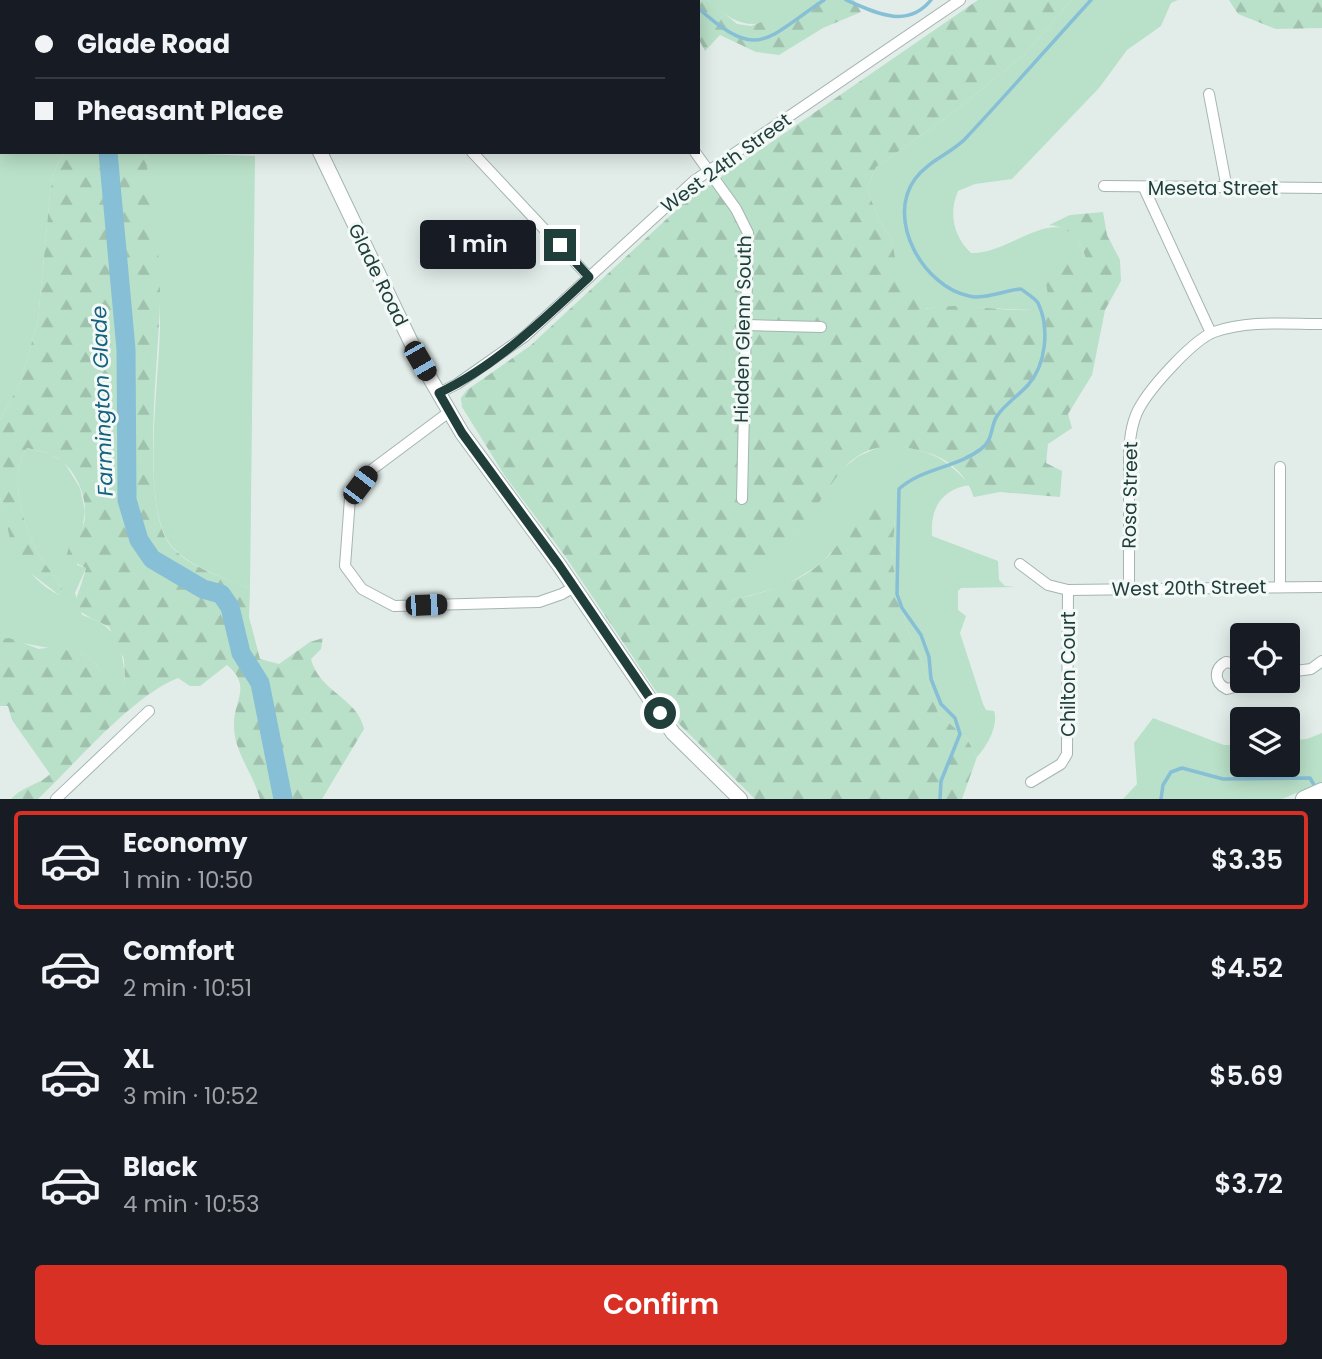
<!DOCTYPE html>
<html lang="en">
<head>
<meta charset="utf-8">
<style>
  :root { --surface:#171b24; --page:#20242c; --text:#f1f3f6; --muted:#9ea1a6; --line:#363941; --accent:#d93025 }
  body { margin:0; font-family:Poppins,sans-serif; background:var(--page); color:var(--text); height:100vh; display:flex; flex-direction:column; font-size:26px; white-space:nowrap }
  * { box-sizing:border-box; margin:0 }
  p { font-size:23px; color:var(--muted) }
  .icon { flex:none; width:38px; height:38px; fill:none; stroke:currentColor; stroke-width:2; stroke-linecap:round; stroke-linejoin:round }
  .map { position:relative; height:799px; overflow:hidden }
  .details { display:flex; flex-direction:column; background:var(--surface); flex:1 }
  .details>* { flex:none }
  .hud { position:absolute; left:0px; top:0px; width:700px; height:154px; box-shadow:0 4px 18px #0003; display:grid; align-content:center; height:154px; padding:0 35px; background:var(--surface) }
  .tools { position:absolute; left:1230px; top:623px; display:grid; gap:14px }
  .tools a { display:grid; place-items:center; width:70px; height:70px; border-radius:7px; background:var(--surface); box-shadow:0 4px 18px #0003; font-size:35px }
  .end { position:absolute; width:32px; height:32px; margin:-16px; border:9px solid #203f3b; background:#fff; box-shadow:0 0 0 4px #fff }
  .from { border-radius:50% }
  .bubble { position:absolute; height:49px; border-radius:7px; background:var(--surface); box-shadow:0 4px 18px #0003; font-size:23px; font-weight:600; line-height:49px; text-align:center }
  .car { position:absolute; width:21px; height:42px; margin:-21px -10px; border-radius:9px; box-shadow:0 0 5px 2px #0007; background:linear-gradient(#222 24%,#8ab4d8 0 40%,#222 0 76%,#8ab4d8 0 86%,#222 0) }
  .hud b { display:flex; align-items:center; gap:24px; height:66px; font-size:26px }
  .hud b+b { border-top:2px solid var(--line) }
  .hud i { width:18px; height:18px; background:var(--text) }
  ul { padding:12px 0 0; list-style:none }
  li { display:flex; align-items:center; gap:21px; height:98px; margin:0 14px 10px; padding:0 21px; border:4px solid transparent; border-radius:7px }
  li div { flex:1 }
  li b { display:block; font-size:26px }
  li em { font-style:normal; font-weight:600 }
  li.selected { border-color:var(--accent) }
  li>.icon { width:63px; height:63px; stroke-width:1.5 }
  .cta { display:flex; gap:14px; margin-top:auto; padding:14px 35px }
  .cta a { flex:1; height:80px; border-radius:7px; background:var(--accent); color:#fff; font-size:28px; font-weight:600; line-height:80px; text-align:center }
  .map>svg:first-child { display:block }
</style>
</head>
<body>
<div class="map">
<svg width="1322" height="799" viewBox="0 0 1322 799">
  <defs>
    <pattern id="forest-firs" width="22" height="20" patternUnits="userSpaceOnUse" patternTransform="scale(1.75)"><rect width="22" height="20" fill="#b9e0c8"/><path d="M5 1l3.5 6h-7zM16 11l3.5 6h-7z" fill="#9fc1ad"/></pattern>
  </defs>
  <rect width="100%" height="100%" fill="#e2ede9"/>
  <g fill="#b9e0c8">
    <path d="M0 0 55 2H2V152H64L54 172 50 193 38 320 21 381 0 420Z"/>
    <path d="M708 0H803C765 30 743 34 708 0Z"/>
    <path d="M1072 0H1178L1171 3 1161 26 1127 50 1099 88 1012 179 975 184 958 191C948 214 954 237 971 253 1014 255 1066 190 1086 259 1076 273 1064 297 1050 307 1037 315 953 302 925 309L895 257 892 240 879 220 867 189 876 167 950 115 1025 54Z"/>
    <path d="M145 152 255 156 250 589C224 577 184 566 168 541 141 497 160 377 160 323 159 266 152 209 145 152Z"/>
    <path d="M886 444C928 451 941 453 970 485 941 489 930 509 932 536L998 561 999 580 1005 586 1016 587 961 588 958 591V610L966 616 960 633 983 704 986 710 994 711C999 725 987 746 977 757L967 739 938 713 921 658 907 629 892 561 895 517 831 552 821 564 784 586 733 600 718 609H705L797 532 842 469 859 456Z"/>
    <path d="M27 448 50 454 64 462 80 488 85 511 77 565 86 568 75 593 82 615C119 626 123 648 125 683L121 688H114L97 665 82 654 0 639V497C10 536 20 576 59 595L62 588C53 574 42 561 35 547 22 521 8 473 27 448Z"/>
    <path d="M1153 718 1224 745H1242V765H1288V741L1307 739 1322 733V782L1282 799H1123L1137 784 1134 743Z"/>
  </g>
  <g fill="url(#forest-firs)">
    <path d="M671 0H708L737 24 751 26 782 14 803 0H854L861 12 823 28 779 55 756 52 720 35 705 51 698 38V2Z"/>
    <path d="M978 0H1072L1025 54 950 115 876 167 867 189 879 220 892 240 895 257 924 297 926 309C965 299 1019 318 1050 306L1045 278 1065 260 1086 259C1080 238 1071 228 1049 225L1070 215 1103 212 1107 235 1120 260 1121 281 1105 310 1092 375 1068 414 1072 428 1048 444 1046 463 1062 471 1060 497 1000 492 974 497C966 474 948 458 925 452 845 429 839 484 797 532 774 559 735 586 706 608 719 610 724 603 736 599 765 592 796 584 820 564 847 542 846 515 885 503L895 517 892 561 907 629 921 658 938 713 967 739 977 757 962 799H755L676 721 565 556 505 476 462 407 461 398 467 390 530 346 686 201Z"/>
    <path d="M1229 0H1322V28L1276 29 1238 14Z"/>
    <path d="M64 152H105C110 218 122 283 122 349 123 400 110 500 137 544 158 576 196 580 224 603L241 657 257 684 279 799H260C254 775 234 752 234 726 233 700 253 687 227 665L200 686H190L178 678C132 696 76 763 38 799H11C25 785 41 784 50 774L12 720 8 706H0V639L9 638 39 649 53 647 82 654 97 665 114 687 120 688 125 683 124 659 109 627C64 604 74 613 86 568L66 558 70 543C97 526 84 480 63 462 53 453 39 451 27 448 8 472 22 521 35 547 42 561 53 574 62 588L59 595 23 567 11 542 0 497V420L21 381 38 320 50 193 54 172Z"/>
    <path d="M112 152H145C151 199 160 247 160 295 160 351 140 499 168 542 185 567 224 577 250 589L249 617 260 659 279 664 310 642 323 638 321 649 311 659C319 692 358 698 364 729L322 799H287L264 687 238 636 234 601 221 589 160 561 140 535 136 519 128 416 130 355Z"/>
  </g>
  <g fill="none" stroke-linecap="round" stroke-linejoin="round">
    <g stroke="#86bfd6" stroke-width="3.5">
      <path d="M528 0 529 2"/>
      <path d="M690 0 691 2"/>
      <path d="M846 0C874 12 907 30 931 0"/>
      <path d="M585 2 586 0"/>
      <path d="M698 8C759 62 764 40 824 0"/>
      <path d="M940 799 941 781 960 734 955 718 941 704 931 679 929 657 921 635 902 608 897 594 899 489C922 468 956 468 981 449 994 439 990 427 997 416 1005 404 1018 396 1028 385 1046 365 1050 328 1038 303 1035 298 1026 293 1021 289 1006 290 983 300 969 296 924 287 885 220 915 179 928 161 950 154 965 139 1008 93 1049 46 1091 0"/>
      <path d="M1161 799 1163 785 1171 772 1182 768 1223 779 1310 778 1317 790"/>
    </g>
    <g stroke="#86bfd6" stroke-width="19">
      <path d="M111 2V0"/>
      <path d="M108 152 126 349 127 500 139 540 152 559 203 589 221 594 230 607 241 653 260 683 283 799"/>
    </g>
    <g stroke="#a4b5b1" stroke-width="12">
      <g id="minor">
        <path d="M630 0V2"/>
        <path d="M1209 94 1227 189"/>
        <path d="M472 152 589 277"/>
        <path d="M695 152 736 209 748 233 742 499"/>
        <path d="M1104 186 1322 188"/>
        <path d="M1144 188 1211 333"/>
        <path d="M747 325 821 327"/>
        <path d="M439 393 457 384 524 337 694 181 960 0"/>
        <path d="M449 412 370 471 350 498 345 566 362 589 394 606 539 602 562 594 574 587"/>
        <path d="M1020 564 1048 585 1068 590 1322 587"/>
        <path d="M1280 587V467"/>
        <path d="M1129 589V452C1130 436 1132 419 1141 405 1153 385 1193 340 1214 332 1247 320 1287 324 1322 324"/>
        <path d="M1242 672 1238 664 1226 662C1213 669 1214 683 1227 689L1239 686 1242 679"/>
        <path d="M1288 672 1311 669 1322 661"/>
        <path d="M1031 782 1061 764 1067 754 1068 590"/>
        <path d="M56 799 149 711"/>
      </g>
    </g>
    <g stroke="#a4b5b1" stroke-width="16">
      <g id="tertiary">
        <path d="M270 0V2"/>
        <path d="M320 152 420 361 462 433 559 565 673 733 740 799"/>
      </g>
    </g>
    <g stroke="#9fbab4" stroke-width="18">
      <path id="secondary" d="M1304 799 1322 791"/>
    </g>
    <use href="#minor" stroke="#fff" stroke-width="10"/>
    <use href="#tertiary" stroke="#fff" stroke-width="14"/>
    <use href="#secondary" stroke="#fff" stroke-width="16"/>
  </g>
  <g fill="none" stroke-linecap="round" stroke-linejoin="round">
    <path stroke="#203f3b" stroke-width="9" d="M560 245 589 277C543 320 496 366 439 393L462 433 559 565 660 713"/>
  </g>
  <g text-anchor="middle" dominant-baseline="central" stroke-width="6" stroke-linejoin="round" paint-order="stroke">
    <g font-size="19" fill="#203f3b" stroke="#f3f9f7">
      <text transform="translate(726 163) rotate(-36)">West 24th Street</text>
      <text x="1213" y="188">Meseta Street</text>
      <text transform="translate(378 275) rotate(64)">Glade Road</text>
      <text transform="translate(743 329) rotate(-89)">Hidden Glenn South</text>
      <text transform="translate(1130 495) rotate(-89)">Rosa Street</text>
      <text transform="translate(1189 588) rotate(-1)">West 20th Street</text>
      <text transform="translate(1068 674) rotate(-90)">Chilton Court</text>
    </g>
    <g font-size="21" font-style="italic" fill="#166180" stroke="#f3f9f7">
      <text transform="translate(102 401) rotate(-92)">Farmington Glade</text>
    </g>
  </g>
</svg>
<div class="tools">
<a><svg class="icon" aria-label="locate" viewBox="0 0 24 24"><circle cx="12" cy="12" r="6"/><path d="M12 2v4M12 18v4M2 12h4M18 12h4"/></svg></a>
<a><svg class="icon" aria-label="layers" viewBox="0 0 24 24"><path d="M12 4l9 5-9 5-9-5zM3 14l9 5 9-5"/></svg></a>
</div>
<i class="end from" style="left:660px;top:713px"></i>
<i class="end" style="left:560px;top:245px"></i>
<div class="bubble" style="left:420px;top:220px;width:116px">1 min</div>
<i class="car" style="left:420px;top:361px;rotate:150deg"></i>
<i class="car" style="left:360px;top:485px;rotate:37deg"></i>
<i class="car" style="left:426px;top:605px;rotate:88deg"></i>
<div class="hud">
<b><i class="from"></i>Glade Road</b>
<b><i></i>Pheasant Place</b>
</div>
</div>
<section class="details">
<ul>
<li class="selected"><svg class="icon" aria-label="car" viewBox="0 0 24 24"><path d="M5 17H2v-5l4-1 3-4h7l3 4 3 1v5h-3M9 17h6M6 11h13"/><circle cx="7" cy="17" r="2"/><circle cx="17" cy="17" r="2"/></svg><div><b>Economy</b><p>1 min · 10:50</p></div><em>$3.35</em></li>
<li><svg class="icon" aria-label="car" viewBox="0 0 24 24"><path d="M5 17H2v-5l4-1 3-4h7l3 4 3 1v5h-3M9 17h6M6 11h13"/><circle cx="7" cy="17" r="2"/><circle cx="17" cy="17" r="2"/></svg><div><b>Comfort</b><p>2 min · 10:51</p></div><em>$4.52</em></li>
<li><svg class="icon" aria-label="car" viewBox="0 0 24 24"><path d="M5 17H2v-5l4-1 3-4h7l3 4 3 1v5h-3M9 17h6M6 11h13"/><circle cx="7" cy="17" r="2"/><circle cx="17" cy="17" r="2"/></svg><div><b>XL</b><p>3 min · 10:52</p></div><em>$5.69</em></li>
<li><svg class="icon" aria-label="car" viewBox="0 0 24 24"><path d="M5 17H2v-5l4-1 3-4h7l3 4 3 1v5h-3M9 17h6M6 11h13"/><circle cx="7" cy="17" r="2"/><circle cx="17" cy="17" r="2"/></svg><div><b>Black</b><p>4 min · 10:53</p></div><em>$3.72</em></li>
</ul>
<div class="cta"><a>Confirm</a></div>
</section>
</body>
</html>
